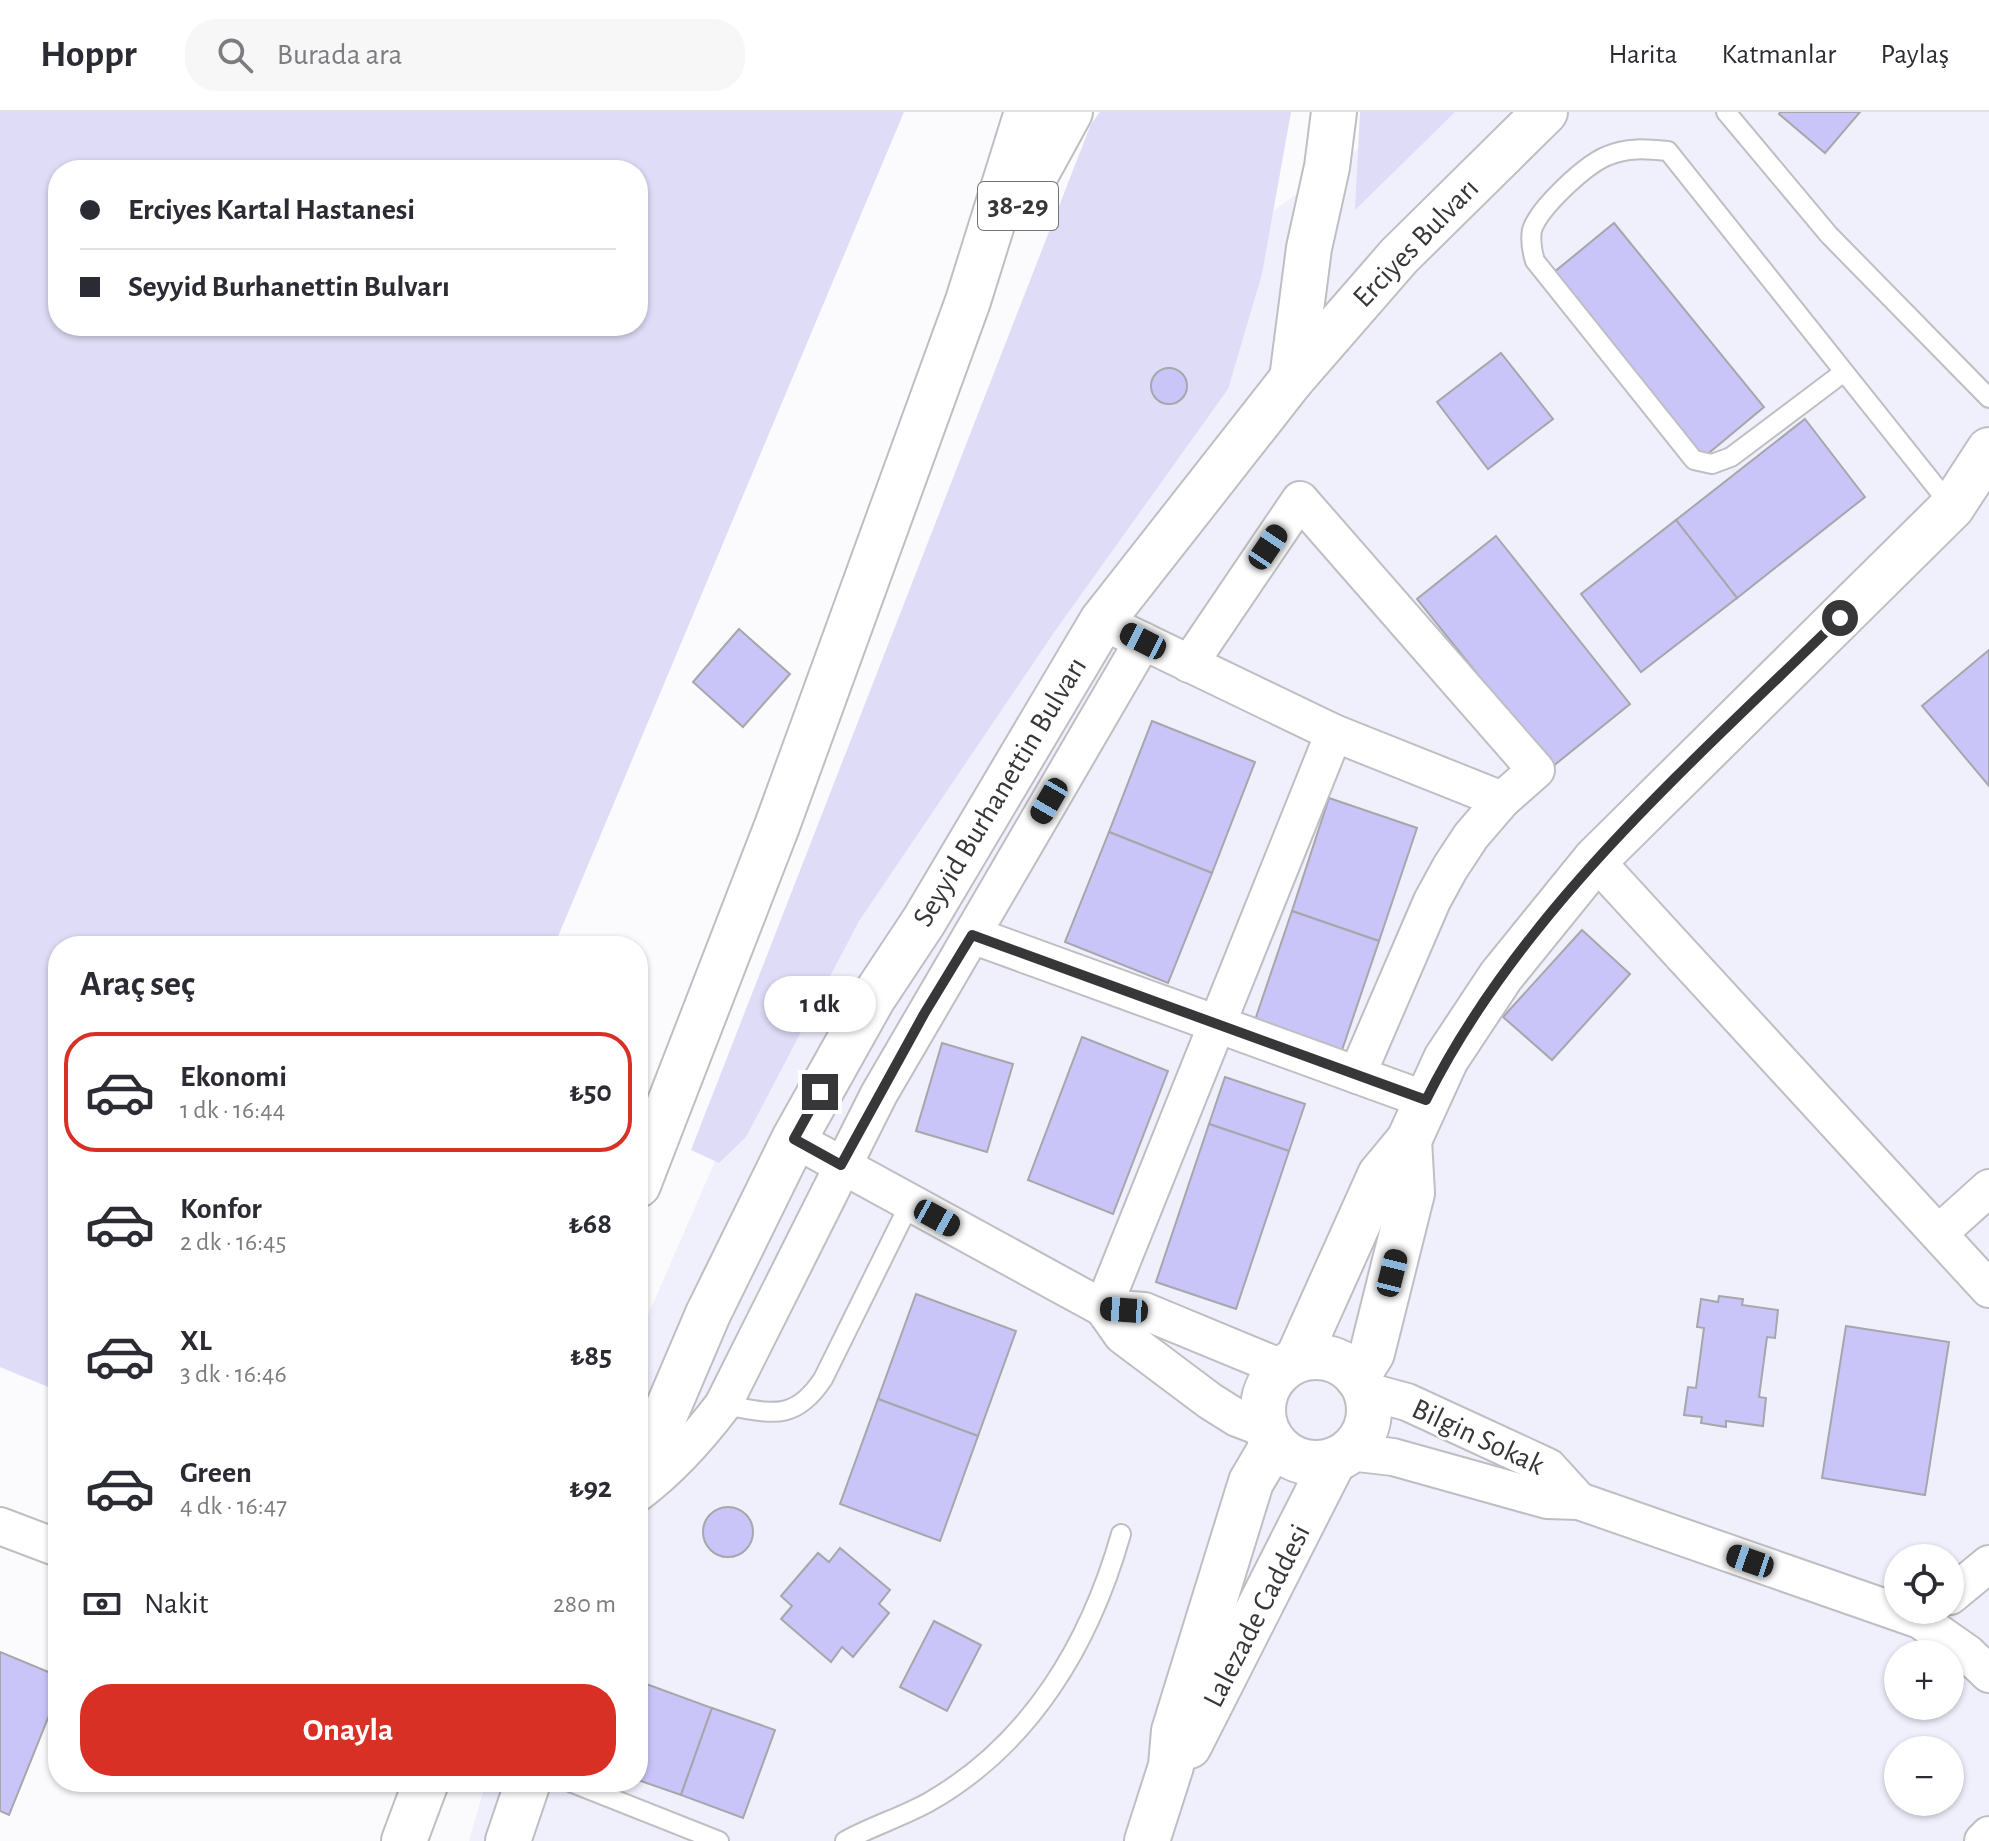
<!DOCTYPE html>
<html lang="tr">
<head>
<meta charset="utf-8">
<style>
  :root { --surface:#fff; --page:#f7f7f7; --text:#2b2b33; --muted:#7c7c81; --line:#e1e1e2; --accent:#d93025 }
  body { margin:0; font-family:"Alegreya Sans",sans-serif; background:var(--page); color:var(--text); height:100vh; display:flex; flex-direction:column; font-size:30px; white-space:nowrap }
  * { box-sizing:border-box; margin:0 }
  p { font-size:26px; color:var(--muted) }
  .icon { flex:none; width:44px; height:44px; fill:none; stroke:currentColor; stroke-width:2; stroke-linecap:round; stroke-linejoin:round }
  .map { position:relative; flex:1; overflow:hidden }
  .drawer { position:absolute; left:48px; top:824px; width:600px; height:856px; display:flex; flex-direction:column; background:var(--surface); border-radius:32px; box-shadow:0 2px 6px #0004 }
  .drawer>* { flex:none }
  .guide { position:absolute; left:48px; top:48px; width:600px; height:176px; border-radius:32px; box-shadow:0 2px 6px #0004; display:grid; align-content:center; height:176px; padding:0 32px; background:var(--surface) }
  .controls { position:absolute; left:1884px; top:1432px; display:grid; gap:16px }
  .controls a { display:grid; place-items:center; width:80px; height:80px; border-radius:50%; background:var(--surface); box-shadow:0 2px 6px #0004; font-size:40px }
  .end { position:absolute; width:36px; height:36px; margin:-18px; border:10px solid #373739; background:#fff; box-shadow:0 0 0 4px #fff }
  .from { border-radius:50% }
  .bubble { position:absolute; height:56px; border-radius:28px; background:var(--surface); box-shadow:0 2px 6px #0004; font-size:26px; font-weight:700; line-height:56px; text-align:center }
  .car { position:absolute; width:24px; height:48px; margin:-24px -12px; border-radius:10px; box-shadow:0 0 6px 2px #0007; background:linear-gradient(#222 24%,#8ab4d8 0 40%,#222 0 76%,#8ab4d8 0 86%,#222 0) }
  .guide b { display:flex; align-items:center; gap:28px; height:76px; font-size:30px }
  .guide b+b { border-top:2px solid var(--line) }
  .guide i { width:20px; height:20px; background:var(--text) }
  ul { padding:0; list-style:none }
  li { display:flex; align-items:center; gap:24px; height:120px; margin:0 16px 12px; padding:0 16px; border:4px solid transparent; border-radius:32px }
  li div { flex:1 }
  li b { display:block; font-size:30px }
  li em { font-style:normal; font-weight:700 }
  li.active { border-color:var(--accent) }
  li>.icon { width:72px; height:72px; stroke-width:1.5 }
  h2 { padding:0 32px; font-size:36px; line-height:96px }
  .pay { display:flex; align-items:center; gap:20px; height:88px; padding:0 32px; font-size:30px }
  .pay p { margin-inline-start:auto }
  .primary-button { display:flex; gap:16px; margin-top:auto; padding:16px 32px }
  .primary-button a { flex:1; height:92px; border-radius:32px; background:var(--accent); color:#fff; font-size:32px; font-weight:700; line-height:92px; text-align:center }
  header { display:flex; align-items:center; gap:48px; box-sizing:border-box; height:112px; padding:0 40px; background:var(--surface); border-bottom:2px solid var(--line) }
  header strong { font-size:38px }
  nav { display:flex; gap:44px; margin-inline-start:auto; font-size:28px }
  .search { width:560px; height:72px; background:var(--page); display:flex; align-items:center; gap:20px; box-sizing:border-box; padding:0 28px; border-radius:32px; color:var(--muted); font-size:30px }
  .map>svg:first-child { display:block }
</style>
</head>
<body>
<header>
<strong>Hoppr</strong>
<div class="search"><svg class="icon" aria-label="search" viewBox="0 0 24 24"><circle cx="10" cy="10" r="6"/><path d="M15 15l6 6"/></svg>Burada ara</div>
<nav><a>Harita</a><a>Katmanlar</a><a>Paylaş</a></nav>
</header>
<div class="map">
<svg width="1989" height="1729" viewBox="0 0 1989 1729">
  <rect width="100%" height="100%" fill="#fbfbfe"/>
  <path fill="#f0effc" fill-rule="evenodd" d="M1408 0H1989V1729H469L486 1670H638V1226L726 1024 1162 181ZM1898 1446H1950V1498H1898ZM1898 1542H1950V1594H1898ZM1898 1638H1950V1690H1898Z"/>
  <g fill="#dedcf6" fill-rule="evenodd">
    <path d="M0 0H904L554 834H58V1279L0 1255ZM58 58H638V214H58Z"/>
    <path d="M1100 0H1291L1262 162 1228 277 1055 519 859 809 746 1025 719 1051 691 1038 1091 12Z"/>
    <path d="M1360 0H1455L1355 98Z"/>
  </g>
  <g fill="#cac5f9" stroke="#a6a6ab" stroke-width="2">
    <path d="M1780 0H1860L1825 41 1779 2Z"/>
    <path d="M1614 111 1764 295 1704 345 1553 161Z"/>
    <path d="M1501 241 1553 307 1488 357 1437 290Z"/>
    <circle cx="1169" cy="274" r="18"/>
    <path d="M1805 307 1865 385 1737 486 1676 408Z"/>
    <path d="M1676 408 1737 486 1641 560 1581 482Z"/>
    <path d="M1496 424 1630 592 1552 655 1417 487Z"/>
    <path d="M739 517 790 562 743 615 693 570Z"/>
    <path d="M1989 538V674L1922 594Z"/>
    <path d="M1152 609 1255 650 1212 761 1109 720Z"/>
    <path d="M1329 686 1417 716 1379 829 1292 799Z"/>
    <path d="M1109 720 1212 761 1168 871 1065 830Z"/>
    <path d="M1292 799 1379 829 1341 941 1254 911Z"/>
    <path d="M1582 818 1630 862 1552 948 1503 905Z"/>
    <path d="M1082 925 1168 959 1113 1102 1028 1068Z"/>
    <path d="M942 931 1013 952 987 1040 916 1019Z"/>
    <path d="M1225 965 1305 992 1289 1039 1209 1012Z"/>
    <path d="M1209 1012 1289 1039 1236 1197 1156 1170Z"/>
    <path d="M916 1182 1016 1219 978 1324 878 1287Z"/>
    <path d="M1719 1184 1743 1187 1742 1193 1778 1198 1775 1226 1767 1225 1759 1285 1766 1286 1763 1314 1726 1309V1315L1701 1311 1702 1305 1684 1303 1688 1275 1696 1276 1704 1216 1697 1215 1701 1187 1718 1190Z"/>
    <path d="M1846 1214 1949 1230 1925 1383 1822 1366Z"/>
    <path d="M878 1287 978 1324 940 1429 840 1392Z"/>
    <circle cx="728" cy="1420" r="25"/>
    <path d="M840 1436 890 1478 879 1492 889 1501 853 1545 842 1535 831 1550 781 1507 792 1494 781 1484 818 1441 829 1450Z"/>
    <path d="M934 1509 981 1533 947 1599 900 1575Z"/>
    <path d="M0 1540 58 1564V1581L9 1703 0 1699Z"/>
    <path d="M638 1569 712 1596 681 1683 638 1668Z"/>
    <path d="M712 1596 775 1618 743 1706 681 1683Z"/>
  </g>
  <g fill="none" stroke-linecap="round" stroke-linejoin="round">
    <g stroke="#bebec3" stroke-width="22">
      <g id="lane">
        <path d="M1726 0 1829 123 1989 286"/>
        <path d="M1844 260 1731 345 1712 352 1694 348 1535 149C1532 139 1530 129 1532 118 1539 96 1585 53 1607 44 1627 35 1647 37 1668 39L1952 395"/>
        <path d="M723 1293C769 1300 793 1312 823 1267L910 1091"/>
        <path d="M570 1670 719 1729"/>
        <path d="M845 1729C872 1714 902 1705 929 1690 1031 1632 1090 1531 1121 1422"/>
      </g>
    </g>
    <g stroke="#bebec3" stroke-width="40">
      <g id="street">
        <path d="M1120 518 1334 621 1502 688"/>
        <path d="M1189 552 1300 388 1536 658 1502 688 1471 724 1450 756 1432 789 1357 963"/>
        <path d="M1595 748 1989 1177"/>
        <path d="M972 823 1426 988"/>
        <path d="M794 1027 1103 1196 1144 1199 1282 1256"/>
        <path d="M1939 1121 1989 1076"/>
        <path d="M1103 1196 1334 621"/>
        <path d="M1103 1196 1122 1223 1210 1289 1237 1306 1266 1317"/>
        <path d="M1366 1279 1407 1290 1548 1355 1579 1389"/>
        <path d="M1349 1340 1393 1345 1547 1388 1579 1389 1920 1508 1967 1541 1989 1562"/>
        <path d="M638 1381C671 1356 698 1326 723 1293L879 982 1143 529"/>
        <path d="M0 1414 58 1436"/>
        <path d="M1950 1484 1989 1452"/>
        <path d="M1983 1729 1989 1723"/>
      </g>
    </g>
    <g stroke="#bebec3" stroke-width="48">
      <g id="secondary">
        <circle cx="1316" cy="1298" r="53"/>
        <path d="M1297 1248 1380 1063 1409 1028 1446 947 1501 864 1595 748 1952 395 1989 338"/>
        <path d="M1357 1265 1372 1241 1412 1081 1409 1028"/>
        <path d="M1189 1634 1334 1348"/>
        <path d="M1147 1729 1171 1654 1174 1619 1251 1370 1274 1331"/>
      </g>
    </g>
    <g stroke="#bebec3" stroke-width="48">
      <g id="primary">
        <path d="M1018 95 1070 0"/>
        <path d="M1292 267 1309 136 1327 55 1334 0"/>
        <path d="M638 1073 777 714 968 189 1027 0"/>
        <path d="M638 1366 708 1202 794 1027 873 886 924 809 1102 509 1292 267 1399 144 1545 0"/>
        <path d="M404 1729 426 1670"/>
        <path d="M508 1729 528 1670"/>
      </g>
    </g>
    <use href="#lane" stroke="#fff" stroke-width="18"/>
    <use href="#street" stroke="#fff" stroke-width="36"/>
    <use href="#secondary" stroke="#fff" stroke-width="44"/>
    <use href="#primary" stroke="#fff" stroke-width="44"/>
  </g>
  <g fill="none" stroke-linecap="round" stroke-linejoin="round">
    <path stroke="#373739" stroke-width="10" d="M820 980 794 1027 841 1053 924 902 972 823 1426 988C1520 799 1691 652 1840 506"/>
  </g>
  <g text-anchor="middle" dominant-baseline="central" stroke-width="6" stroke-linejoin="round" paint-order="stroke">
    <rect fill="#fff" stroke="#737374" stroke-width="2" x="978" y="70" width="80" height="48" rx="6"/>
    <g font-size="28" font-weight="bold" fill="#373739">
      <text x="1018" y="94">38-29</text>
    </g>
    <g font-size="30" fill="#373739" stroke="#fff">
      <text transform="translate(1416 131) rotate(-46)">Erciyes Bulvarı</text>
      <text transform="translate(1000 680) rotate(-59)">Seyyid Burhanettin Bulvarı</text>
      <text transform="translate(1478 1325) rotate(25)">Bilgin Sokak</text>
      <text transform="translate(1257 1504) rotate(-63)">Lalezade Caddesi</text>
    </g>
  </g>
</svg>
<div class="controls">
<a><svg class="icon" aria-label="locate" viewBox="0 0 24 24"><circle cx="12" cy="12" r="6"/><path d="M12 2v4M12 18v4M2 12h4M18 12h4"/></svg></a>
<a>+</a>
<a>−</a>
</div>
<i class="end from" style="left:1840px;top:506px"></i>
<i class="end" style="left:820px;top:980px"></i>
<div class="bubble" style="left:764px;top:864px;width:112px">1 dk</div>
<i class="car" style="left:1268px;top:435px;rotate:34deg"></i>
<i class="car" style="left:1143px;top:529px;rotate:297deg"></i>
<i class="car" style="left:1049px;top:689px;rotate:210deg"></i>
<i class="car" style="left:937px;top:1106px;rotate:119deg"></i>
<i class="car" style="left:1392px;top:1161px;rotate:14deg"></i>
<i class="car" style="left:1124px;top:1198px;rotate:274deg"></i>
<i class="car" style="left:1750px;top:1449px;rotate:289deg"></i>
<div class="guide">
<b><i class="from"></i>Erciyes Kartal Hastanesi</b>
<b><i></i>Seyyid Burhanettin Bulvarı</b>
</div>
<section class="drawer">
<h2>Araç seç</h2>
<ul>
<li class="active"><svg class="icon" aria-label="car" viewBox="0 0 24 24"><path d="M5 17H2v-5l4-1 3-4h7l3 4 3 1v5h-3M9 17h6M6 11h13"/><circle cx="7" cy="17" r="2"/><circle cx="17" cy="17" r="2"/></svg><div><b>Ekonomi</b><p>1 dk · 16:44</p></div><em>₺50</em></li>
<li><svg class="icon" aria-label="car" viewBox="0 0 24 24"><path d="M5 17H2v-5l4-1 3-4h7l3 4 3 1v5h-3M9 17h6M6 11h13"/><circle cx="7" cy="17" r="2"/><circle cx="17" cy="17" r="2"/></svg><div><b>Konfor</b><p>2 dk · 16:45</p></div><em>₺68</em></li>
<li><svg class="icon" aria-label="car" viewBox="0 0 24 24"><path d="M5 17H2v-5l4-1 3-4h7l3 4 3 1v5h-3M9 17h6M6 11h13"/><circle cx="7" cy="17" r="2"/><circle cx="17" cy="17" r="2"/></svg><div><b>XL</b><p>3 dk · 16:46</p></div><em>₺85</em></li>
<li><svg class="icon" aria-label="car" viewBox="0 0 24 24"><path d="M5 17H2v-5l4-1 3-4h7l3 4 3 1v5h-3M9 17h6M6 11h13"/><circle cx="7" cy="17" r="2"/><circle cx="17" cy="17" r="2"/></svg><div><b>Green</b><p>4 dk · 16:47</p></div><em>₺92</em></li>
</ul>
<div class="pay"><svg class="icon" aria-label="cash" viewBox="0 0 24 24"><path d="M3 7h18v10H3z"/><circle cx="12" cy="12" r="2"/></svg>Nakit<p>280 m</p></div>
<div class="primary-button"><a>Onayla</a></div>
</section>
</div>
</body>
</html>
